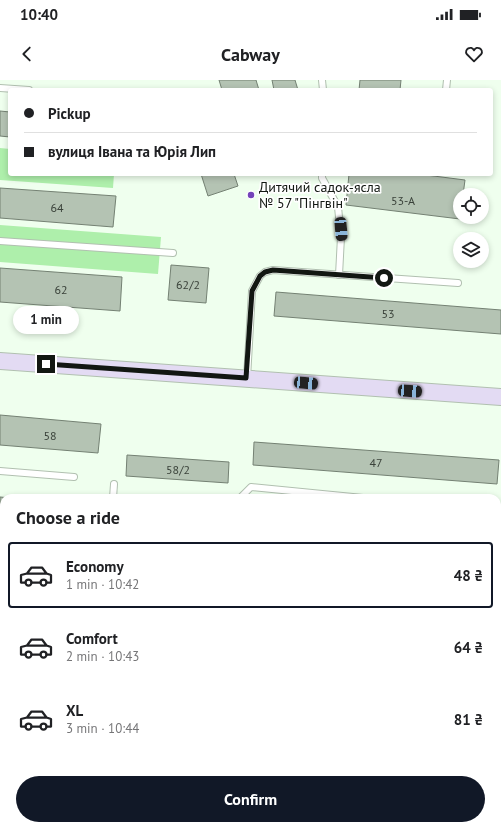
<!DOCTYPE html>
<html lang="en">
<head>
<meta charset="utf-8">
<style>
  :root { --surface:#fff; --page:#f2f2f2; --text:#202124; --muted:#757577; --line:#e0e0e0; --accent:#111827 }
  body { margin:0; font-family:"PT Sans",sans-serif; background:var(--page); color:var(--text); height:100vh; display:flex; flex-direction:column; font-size:15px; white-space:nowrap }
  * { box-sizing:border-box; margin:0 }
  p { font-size:13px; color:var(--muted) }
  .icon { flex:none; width:22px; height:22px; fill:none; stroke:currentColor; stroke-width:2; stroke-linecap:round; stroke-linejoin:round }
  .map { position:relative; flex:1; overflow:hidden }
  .sheet { position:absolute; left:0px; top:414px; width:501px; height:336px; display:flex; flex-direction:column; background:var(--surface); border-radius:12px 12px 0 0; box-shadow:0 2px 6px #0003 }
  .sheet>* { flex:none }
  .top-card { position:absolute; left:8px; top:8px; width:485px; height:88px; border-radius:4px; box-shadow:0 2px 6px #0003; display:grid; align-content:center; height:88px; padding:0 16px; background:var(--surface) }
  .buttons { position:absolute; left:453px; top:108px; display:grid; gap:8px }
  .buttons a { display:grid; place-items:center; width:36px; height:36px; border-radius:50%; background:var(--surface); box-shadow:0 2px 6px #0003; font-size:20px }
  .end { position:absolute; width:18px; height:18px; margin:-9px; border:5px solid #121712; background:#fff; box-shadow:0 0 0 2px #fff }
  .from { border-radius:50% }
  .bubble { position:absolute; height:28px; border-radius:14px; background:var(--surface); box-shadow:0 2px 6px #0003; font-size:13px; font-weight:800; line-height:28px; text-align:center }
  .car { position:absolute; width:12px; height:24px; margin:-12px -6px; border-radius:5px; box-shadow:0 0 3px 1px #0007; background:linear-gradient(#222 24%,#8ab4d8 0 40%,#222 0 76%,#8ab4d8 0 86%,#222 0) }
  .top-card b { display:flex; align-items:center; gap:14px; height:38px; font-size:15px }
  .top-card b+b { border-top:1px solid var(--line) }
  .top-card i { width:10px; height:10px; background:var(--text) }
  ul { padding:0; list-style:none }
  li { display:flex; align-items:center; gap:12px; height:66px; margin:0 8px 6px; padding:0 8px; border:2px solid transparent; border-radius:4px }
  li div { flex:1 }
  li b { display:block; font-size:15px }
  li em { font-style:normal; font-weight:800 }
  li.current { border-color:var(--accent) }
  li>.icon { width:36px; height:36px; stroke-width:1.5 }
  h2 { padding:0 16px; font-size:18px; line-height:48px }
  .cta { display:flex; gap:8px; margin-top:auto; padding:8px 16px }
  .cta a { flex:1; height:46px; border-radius:24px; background:var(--accent); color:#fff; font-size:16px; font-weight:800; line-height:46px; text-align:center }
  .status { display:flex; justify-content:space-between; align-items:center; height:28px; padding:0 20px; background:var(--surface); direction:ltr }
  .status svg { height:11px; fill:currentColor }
  header { display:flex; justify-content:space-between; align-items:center; height:52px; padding:0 16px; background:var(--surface); font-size:18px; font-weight:800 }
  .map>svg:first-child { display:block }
</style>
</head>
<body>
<div class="status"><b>10:40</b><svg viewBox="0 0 49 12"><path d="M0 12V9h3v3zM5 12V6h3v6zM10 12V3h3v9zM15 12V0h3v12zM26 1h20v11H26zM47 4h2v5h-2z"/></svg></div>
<header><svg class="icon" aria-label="back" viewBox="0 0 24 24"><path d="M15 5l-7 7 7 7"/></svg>Cabway<svg class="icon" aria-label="heart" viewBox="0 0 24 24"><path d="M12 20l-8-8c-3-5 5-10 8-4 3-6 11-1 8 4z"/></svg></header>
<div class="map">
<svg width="501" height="750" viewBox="0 0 501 750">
  <rect width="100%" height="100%" fill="#efffee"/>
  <g fill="#aeefab">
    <path d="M0 68 10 69V94H114L113 108 0 100Z"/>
    <path d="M0 145 161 157 158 194 0 182Z"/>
  </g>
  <g fill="#b4c3b3" stroke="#748173">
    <path d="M219 0H256L259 10H222Z"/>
    <path d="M272 0H295L298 10H274Z"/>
    <path d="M360 0H401L400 10H359Z"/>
    <path d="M0 31 10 32V57L0 56Z"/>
    <path d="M201 94H234L238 106 208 116Z"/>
    <path d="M349 94H418L465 100 463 115H460V139L346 125Z"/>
    <path d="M0 108 116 116 113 147 0 138Z"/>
    <path d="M171 185 209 188 206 223 168 220Z"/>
    <path d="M0 188 122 197 120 231 0 222Z"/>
    <path d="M276 212 501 230V254L274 236Z"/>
    <path d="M0 335 101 344 98 373 0 365Z"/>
    <path d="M254 362 499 380 497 404 253 385Z"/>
    <path d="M127 375 229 382 228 403 126 396Z"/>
    <path d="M0 417 11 418H4V445H0Z"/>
    <path d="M500 484H501V621H497V509Z"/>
    <rect x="0" y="519" width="4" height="28"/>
    <path d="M0 639 4 640V712H2L3 700H0Z"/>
    <path d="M497 718H501V745L497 744Z"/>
    <path d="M81 746H103V750H80Z"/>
  </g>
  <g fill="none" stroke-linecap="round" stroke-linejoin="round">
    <g stroke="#b1c0b0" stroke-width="8">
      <g id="lane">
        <path d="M322 0 323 10"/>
        <path d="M0 8 29 10"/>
        <path d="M446 10 447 0"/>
        <path d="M322 94V98L338 127 341 157 339 195"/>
        <path d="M0 161 173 173"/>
        <path d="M247 298 252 211 260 196 265 192 273 190 458 203"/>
        <path d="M0 391 74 397"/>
        <path d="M113 418 114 404"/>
        <path d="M240 418 251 407 363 418"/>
        <path d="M497 431 501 432"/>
        <path d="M0 573H4"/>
        <path d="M497 630H501"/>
        <path d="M497 695 501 696"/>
        <path d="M0 735H4"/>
        <path d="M52 746V750"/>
        <path d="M350 746 381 750"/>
        <path d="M67 750 68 746"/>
      </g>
    </g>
    <g stroke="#b1c0b0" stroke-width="18">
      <path id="secondary" d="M0 281 501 317"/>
    </g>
    <use href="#lane" stroke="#fff" stroke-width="6"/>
    <use href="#secondary" stroke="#e3dbf3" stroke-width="16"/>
  </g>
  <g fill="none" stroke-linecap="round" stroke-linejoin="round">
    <path stroke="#121712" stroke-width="5" d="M46 284 246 298 252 211 260 196 265 192 273 190 384 198"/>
  </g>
  <circle fill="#7443ba" stroke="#fff" stroke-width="1.5" cx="251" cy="115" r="4"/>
  <g text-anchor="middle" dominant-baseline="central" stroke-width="3.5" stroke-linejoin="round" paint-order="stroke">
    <g font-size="12" fill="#3a423a">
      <text x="403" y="120">53-А</text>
      <text x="57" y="127">64</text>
      <text x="188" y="204">62/2</text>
      <text x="61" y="209">62</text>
      <text x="388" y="233">53</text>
      <text x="50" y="355">58</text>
      <text x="376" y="382">47</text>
      <text x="178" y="389">58/2</text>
    </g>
    <g font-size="14" fill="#121712" stroke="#fff" text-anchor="start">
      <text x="259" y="107">Дитячий садок-ясла<tspan x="259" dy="16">№ 57 "Пінгвін"</tspan></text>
    </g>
  </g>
</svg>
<div class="buttons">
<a><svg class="icon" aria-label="locate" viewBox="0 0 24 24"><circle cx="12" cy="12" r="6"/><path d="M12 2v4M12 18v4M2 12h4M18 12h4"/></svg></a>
<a><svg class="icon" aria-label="layers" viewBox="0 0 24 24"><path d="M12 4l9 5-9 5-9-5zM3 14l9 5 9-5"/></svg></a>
</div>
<i class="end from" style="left:384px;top:198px"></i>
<i class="end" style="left:46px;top:284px"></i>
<div class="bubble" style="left:13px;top:226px;width:66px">1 min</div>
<i class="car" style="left:341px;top:149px;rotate:175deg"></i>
<i class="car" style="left:306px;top:303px;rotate:95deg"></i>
<i class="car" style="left:410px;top:311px;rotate:94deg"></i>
<div class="top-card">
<b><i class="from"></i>Pickup</b>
<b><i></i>вулиця Івана та Юрія Лип</b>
</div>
<section class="sheet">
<h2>Choose a ride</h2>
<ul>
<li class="current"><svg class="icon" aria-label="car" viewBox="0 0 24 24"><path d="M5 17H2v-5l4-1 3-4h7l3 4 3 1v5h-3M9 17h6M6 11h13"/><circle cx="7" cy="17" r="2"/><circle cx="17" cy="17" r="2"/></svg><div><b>Economy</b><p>1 min · 10:42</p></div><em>48 ₴</em></li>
<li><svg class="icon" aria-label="car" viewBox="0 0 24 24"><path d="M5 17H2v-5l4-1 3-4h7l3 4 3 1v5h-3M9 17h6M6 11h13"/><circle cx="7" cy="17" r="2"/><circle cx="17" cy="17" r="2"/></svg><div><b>Comfort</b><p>2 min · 10:43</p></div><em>64 ₴</em></li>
<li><svg class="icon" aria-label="car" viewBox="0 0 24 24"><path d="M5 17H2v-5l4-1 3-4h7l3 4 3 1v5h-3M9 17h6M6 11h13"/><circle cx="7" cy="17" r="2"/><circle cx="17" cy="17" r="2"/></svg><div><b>XL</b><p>3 min · 10:44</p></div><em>81 ₴</em></li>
</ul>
<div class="cta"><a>Confirm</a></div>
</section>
</div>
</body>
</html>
